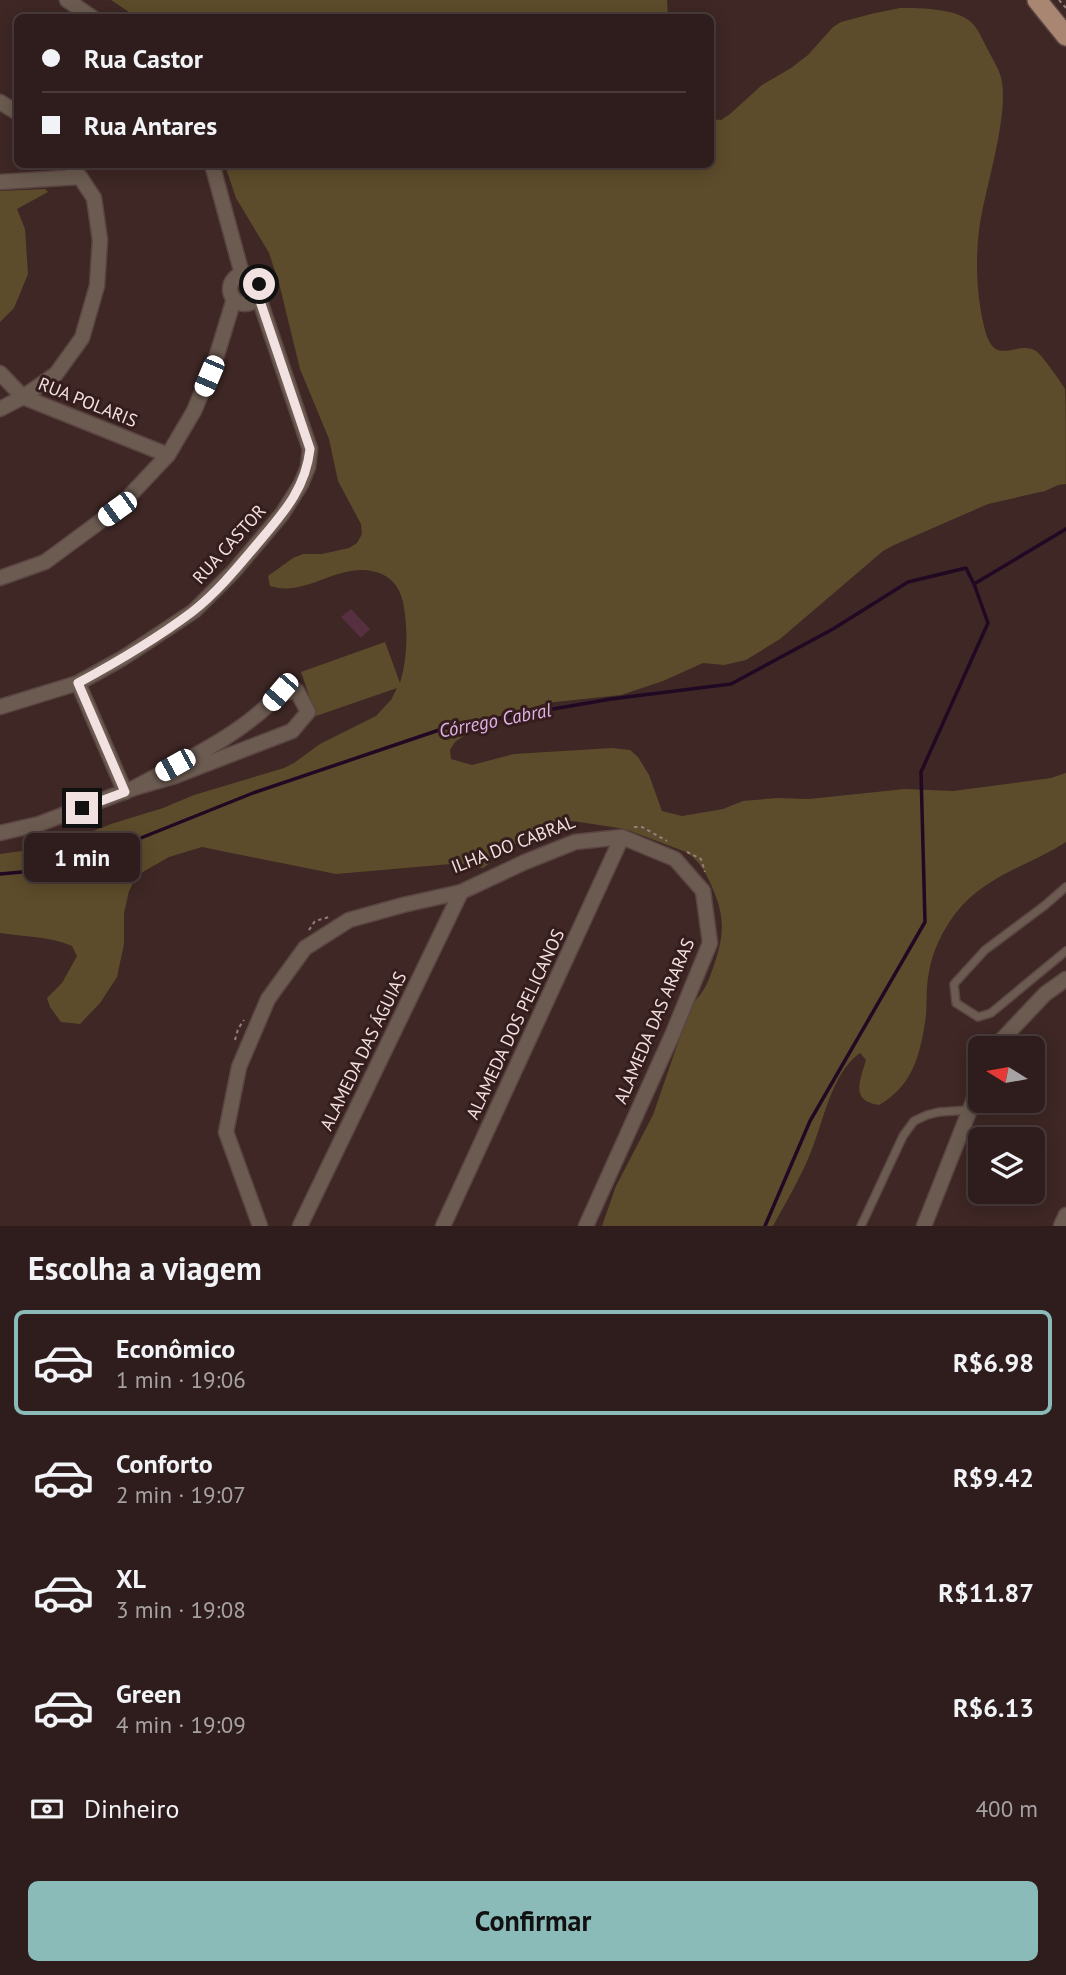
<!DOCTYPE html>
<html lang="pt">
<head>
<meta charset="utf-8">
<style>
  :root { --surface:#2e1d1c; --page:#3a2a29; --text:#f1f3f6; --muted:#a7a2a3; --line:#493b3b; --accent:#8bbbb9 }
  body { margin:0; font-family:"PT Sans",sans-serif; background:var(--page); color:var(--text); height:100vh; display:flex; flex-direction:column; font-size:26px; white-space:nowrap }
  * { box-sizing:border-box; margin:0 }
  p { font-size:23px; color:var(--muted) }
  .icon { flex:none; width:38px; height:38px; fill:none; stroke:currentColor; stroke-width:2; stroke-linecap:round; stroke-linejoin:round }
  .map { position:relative; height:1226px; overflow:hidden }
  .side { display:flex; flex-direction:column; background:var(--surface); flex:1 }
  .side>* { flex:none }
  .top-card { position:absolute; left:14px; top:14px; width:700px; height:154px; border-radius:10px; box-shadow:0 4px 18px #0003,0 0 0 2px var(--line); display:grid; align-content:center; height:154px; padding:0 28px; background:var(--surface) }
  .needle { width:46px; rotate:281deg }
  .fabs { position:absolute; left:968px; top:1036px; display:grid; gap:14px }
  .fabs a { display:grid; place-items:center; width:77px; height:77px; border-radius:10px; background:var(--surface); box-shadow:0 4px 18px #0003,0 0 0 2px var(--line); font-size:35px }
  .end { position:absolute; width:32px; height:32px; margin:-16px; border:9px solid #f1e1e0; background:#111; box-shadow:0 0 0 4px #111 }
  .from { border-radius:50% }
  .bubble { position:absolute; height:49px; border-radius:10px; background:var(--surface); box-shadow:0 4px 18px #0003,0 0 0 2px var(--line); font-size:23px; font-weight:600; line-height:49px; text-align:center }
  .car { position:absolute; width:21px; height:42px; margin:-21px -10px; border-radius:9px; box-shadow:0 0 5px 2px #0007; background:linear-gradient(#fff 24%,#345 0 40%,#fff 0 76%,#345 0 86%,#fff 0) }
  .top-card b { display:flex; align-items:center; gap:24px; height:66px; font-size:26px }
  .top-card b+b { border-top:2px solid var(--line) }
  .top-card i { width:18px; height:18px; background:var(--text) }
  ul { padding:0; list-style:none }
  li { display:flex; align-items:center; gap:21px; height:105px; margin:0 14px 10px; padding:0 14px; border:4px solid transparent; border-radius:10px }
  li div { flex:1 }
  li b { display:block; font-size:26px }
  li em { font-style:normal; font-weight:600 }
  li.active { border-color:var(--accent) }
  li>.icon { width:63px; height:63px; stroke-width:1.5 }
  h2 { padding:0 28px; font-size:32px; line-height:84px }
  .pay { display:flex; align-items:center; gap:18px; height:77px; padding:0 28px; font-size:26px }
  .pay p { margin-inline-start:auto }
  .button { display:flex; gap:14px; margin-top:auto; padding:14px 28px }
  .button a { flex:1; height:80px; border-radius:10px; background:var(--accent); color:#111; font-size:28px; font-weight:600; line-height:80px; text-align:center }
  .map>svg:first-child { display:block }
</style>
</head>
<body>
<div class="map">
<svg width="1066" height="1226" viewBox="0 0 1066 1226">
  <rect width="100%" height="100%" fill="#3e2725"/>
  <g fill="#5d4c2b">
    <path d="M111 0H667L668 17 138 18Z"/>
    <path d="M900 8C920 8 957 8 972 23 979 30 983 41 988 50 992 58 997 66 1000 74 1012 109 984 190 979 230 975 263 977 299 985 330 995 369 1017 339 1036 351 1041 354 1062 383 1065 389 1066 398 1066 468 1066 484L1058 485 1045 491 988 504 894 545 883 551 780 639 746 660 724 665 703 663 663 681 621 695 546 703 493 720 474 729 455 742 450 750 451 759 472 765 514 754 612 748 630 750 638 757 649 775 662 811 682 816 723 809 743 801 777 798 809 799 905 789 953 791 1051 778 1066 773V842C1027 867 985 875 955 914 943 930 932 952 929 972 926 986 927 1001 926 1015 921 1052 914 1085 879 1105 850 1101 860 1081 866 1060L860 1053C830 1074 823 1126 808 1159 798 1182 785 1204 773 1226H602L616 1186 653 1115 691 1005C704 992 707 985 713 968 724 936 726 919 712 887 706 873 700 861 686 852L625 829 573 821 534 831 483 868 463 864H451L336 874 202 847 169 857 141 873 134 881 129 891 124 913V944L117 977 100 1003 80 1024 61 1022 50 1007 47 998 62 983 77 956 72 946C49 936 24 937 0 933V854L29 850 78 837 111 824 163 808 194 795 284 768 294 763 320 744 376 716 391 700 397 688 316 716 301 672 385 642 400 683C408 657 408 629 403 602 399 586 392 577 376 572 339 561 306 598 270 586L268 576 293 558 303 554H322L349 548 357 543 362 534 361 524 338 481 329 439 300 369 279 283 269 253 236 198 225 165 710 164 711 119 721 120 730 114 762 85 791 68 808 55 833 27 841 22 871 14Z"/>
    <path d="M45 189 48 192 17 209 25 229 28 274 14 308 0 322V191Z"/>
  </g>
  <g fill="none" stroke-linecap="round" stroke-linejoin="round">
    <g stroke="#210924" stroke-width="3.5">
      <path d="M0 874 66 868 253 793 448 727 611 699 731 684 833 629 908 582 966 568 974 584 1066 529"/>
      <path d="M765 1226 810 1121 925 922 921 772 988 623 974 584"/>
    </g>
  </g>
  <path fill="#563041" d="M351 609 370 629 361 638 341 617Z"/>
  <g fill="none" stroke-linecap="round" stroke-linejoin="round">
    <g stroke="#5b4543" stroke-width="10">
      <g id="service">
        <path d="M1066 887 1044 906 985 950 954 984 956 1003 978 1017 991 1013 1066 951"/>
        <path d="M861 1226 903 1136 914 1121 927 1115 939 1112 969 1110"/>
      </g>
    </g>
    <g stroke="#5b4543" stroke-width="17">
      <g id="minor">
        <path d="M67 0 93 18"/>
        <path d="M0 102 18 113"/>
        <path d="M212 164 242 274"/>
        <path d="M0 182 80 177"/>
        <circle cx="245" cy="289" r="15"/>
        <path d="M0 373 23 397 168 455"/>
        <path d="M0 409 23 397 56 374 82 338 97 286 100 240 94 198 80 177 69 164"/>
        <path d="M0 578 45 562 117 509 168 455 194 411 216 358 234 299"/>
        <path d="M78 683 125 792"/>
        <path d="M0 707 78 683 123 658 194 611 234 571 282 514 301 484 308 467 310 449 258 295"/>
        <path d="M0 833 39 824 134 788 175 776 292 731 308 712 297 691 280 693C242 735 184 761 134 788"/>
        <path d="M994 1048 1045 994 1066 979"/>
        <path d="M260 1226 226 1132 239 1067 268 999 305 948 349 920 403 905 461 892 525 862 575 842 622 837 675 859 703 891 710 943 673 1033 586 1226"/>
        <path d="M300 1226 461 892"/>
        <path d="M443 1226 622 837"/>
        <path d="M924 1226 980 1084"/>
        <path d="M1061 1226 1066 1215"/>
      </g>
    </g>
    <g stroke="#5b4543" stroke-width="22">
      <path id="primary" d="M1037 0 1066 36"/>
    </g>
    <g stroke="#93807e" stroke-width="2" stroke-dasharray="3.5 3.5" stroke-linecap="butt">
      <path d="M1059 0 1066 8"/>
      <path d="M634 827H642L667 841"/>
      <path d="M687 852 701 859 705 872"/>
      <path d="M309 930 315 921 329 917"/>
      <path d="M235 1040 238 1029 244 1020"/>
    </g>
    <use href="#service" stroke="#6b5b50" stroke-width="7"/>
    <use href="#minor" stroke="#6b5b50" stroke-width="14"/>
    <use href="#primary" stroke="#a88671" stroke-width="19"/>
  </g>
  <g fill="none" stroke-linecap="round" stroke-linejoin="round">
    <path stroke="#f1e1e0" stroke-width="9" d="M82 808 125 792 78 683C117 662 156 639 192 612 219 591 241 563 263 537 286 510 306 486 310 449L258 295 259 284"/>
  </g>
  <g text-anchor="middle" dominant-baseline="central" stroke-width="6" stroke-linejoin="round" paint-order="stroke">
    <g font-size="18" fill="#f1e1e0" stroke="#341d1c">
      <text transform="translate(88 402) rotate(22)">RUA POLARIS</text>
      <text transform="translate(229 544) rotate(-48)">RUA CASTOR</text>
      <text transform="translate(513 844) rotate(-21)">ILHA DO CABRAL</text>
      <text transform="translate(654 1021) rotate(-67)">ALAMEDA DAS ARARAS</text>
      <text transform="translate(515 1024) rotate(-65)">ALAMEDA DOS PELICANOS</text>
      <text transform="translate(363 1051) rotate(-64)">ALAMEDA DAS ÁGUIAS</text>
    </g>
    <g font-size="19" font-style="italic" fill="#e1b2e9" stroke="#341d1c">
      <text transform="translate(495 720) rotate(-11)">Córrego Cabral</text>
    </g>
  </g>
</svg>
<div class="fabs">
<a><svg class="needle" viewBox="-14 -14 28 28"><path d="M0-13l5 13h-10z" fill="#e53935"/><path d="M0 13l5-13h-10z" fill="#a7a2a3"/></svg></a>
<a><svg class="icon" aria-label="layers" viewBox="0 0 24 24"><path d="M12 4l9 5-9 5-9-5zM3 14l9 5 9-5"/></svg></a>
</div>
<i class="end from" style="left:259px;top:284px"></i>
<i class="end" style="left:82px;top:808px"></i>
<div class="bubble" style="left:24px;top:833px;width:116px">1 min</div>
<i class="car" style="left:209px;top:376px;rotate:203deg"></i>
<i class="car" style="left:117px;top:509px;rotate:234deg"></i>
<i class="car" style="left:280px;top:692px;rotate:221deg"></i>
<i class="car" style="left:175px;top:765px;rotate:241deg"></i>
<div class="top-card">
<b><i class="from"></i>Rua Castor</b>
<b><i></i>Rua Antares</b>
</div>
</div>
<section class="side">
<h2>Escolha a viagem</h2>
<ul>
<li class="active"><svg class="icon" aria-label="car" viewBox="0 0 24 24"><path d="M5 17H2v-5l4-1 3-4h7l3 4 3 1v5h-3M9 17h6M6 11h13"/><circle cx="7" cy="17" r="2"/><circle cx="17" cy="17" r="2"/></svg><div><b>Econômico</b><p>1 min · 19:06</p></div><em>R$6.98</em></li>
<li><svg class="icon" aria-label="car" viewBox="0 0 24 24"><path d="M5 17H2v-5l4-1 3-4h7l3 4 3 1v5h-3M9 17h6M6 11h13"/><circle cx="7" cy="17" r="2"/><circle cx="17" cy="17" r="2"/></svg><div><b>Conforto</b><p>2 min · 19:07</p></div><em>R$9.42</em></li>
<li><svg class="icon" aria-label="car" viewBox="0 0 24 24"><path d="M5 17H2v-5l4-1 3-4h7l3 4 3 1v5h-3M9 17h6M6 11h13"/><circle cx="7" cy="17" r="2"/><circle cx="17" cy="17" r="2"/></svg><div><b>XL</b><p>3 min · 19:08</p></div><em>R$11.87</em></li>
<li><svg class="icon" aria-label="car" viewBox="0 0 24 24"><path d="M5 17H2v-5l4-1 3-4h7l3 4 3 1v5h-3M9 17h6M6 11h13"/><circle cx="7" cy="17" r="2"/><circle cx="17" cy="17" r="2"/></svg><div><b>Green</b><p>4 min · 19:09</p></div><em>R$6.13</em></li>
</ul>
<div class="pay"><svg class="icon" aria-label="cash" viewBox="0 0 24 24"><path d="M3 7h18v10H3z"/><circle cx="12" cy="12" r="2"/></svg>Dinheiro<p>400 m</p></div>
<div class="button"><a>Confirmar</a></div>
</section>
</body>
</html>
